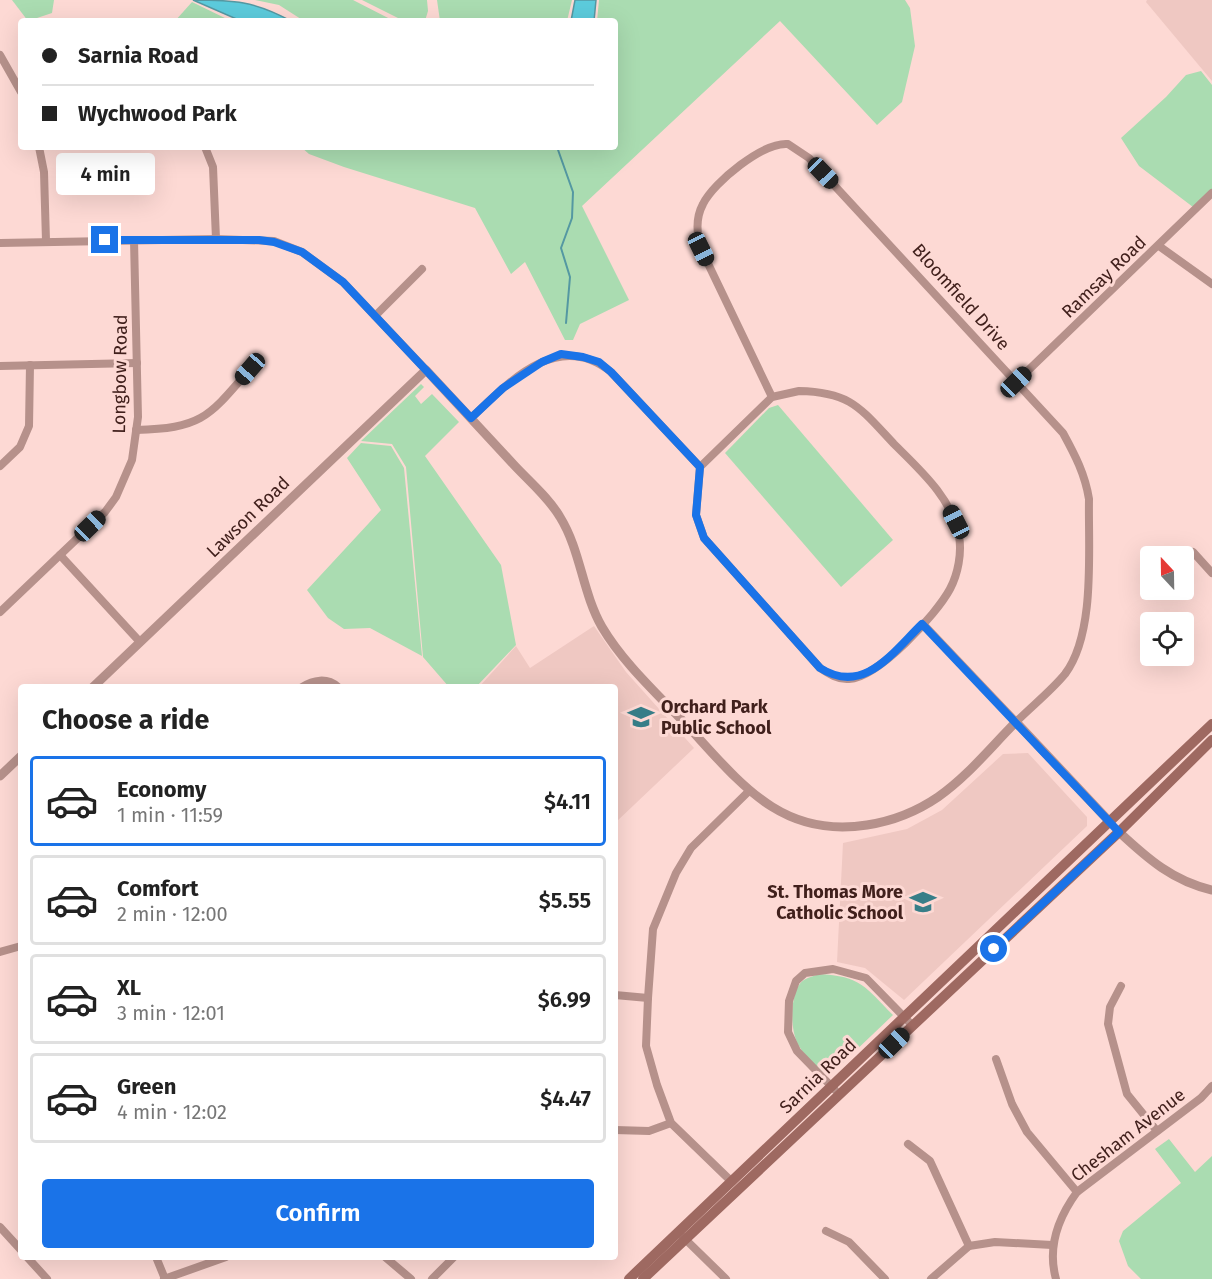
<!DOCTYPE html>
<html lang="en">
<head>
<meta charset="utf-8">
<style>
  :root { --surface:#fff; --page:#f6f6f6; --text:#222; --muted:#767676; --line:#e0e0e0; --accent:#1a73e8 }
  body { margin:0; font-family:"Fira Sans",sans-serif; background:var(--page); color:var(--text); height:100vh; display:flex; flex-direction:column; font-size:22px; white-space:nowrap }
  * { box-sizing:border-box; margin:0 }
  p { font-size:20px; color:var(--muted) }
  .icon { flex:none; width:33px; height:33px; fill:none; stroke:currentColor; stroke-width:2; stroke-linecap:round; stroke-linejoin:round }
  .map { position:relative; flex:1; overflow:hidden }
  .drawer { position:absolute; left:18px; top:684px; width:600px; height:576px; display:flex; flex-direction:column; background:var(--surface); border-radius:6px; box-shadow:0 6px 24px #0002 }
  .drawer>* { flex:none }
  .top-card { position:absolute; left:18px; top:18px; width:600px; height:132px; border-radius:6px; box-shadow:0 6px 24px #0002; display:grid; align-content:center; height:132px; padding:0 24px; background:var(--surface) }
  .needle { width:39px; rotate:338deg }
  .buttons { position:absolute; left:1140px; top:546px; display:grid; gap:12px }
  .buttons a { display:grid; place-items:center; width:54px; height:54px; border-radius:6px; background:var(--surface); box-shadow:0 6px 24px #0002; font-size:30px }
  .end { position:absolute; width:27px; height:27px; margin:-14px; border:8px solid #1a73e8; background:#fff; box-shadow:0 0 0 3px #fff }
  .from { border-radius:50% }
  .bubble { position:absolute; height:42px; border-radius:6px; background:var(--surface); box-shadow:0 6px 24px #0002; font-size:20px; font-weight:600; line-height:42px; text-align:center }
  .car { position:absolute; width:18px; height:36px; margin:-18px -9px; border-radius:8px; box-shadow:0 0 4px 2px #0007; background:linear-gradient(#222 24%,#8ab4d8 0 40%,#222 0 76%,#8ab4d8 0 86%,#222 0) }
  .top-card b { display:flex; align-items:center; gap:21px; height:57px; font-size:22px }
  .top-card b+b { border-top:2px solid var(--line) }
  .top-card i { width:15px; height:15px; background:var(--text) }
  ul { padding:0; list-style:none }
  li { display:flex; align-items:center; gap:18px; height:90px; margin:0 12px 9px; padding:0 12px; border:3px solid var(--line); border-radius:6px }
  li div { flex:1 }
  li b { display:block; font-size:22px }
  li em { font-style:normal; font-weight:600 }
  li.selected { border-color:var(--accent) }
  li>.icon { width:54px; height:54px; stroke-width:1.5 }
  h2 { padding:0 24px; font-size:27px; line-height:72px }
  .cta { display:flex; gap:12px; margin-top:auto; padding:12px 24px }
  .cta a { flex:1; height:69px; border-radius:6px; background:var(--accent); color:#fff; font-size:24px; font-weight:600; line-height:69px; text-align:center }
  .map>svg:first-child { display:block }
</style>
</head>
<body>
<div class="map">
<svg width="1212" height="1279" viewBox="0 0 1212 1279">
  <rect width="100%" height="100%" fill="#fdd9d4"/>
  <g fill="#efc8c2">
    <path d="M1147 0H1212V81L1146 2Z"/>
    <path d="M594 626 626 672 694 748 615 823V687H479L516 646 530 668Z"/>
    <path d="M1028 753 1087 817V826L904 1000 865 968 837 962 843 843 907 829 942 810 1003 754Z"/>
  </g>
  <g fill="#aadcb1">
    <path d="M12 0H54L52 13 28 21Z"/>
    <path d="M255 0H353L394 21H304L279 5Z"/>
    <path d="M362 0H427L428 11 425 21H404Z"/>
    <path d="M437 0H572L567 21H440Z"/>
    <path d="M599 0H905L910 8 915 46 902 102 877 125 780 21 582 206 629 300 580 324 573 340H565L525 262 511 274 475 208 344 167 309 154 301 147H615V21H597Z"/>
    <path d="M192 2 231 21H175Z"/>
    <path d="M1201 71 1212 85V189L1193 207 1139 166 1121 138 1166 97 1186 75Z"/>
    <path d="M421 384 424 387 415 396 421 404 432 394 459 422 425 456 501 565 516 645 476 687H449L423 657 406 467 392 444 361 441Z"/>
    <path d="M778 405 893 540 841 587 725 453 769 408Z"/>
    <path d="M361 443 391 446 404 468 422 656 370 628 344 629 328 618 307 590 381 510 347 458Z"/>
    <path d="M819 974C861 976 865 987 893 1015L829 1076C818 1068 806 1058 799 1046 790 1032 790 999 799 985 803 978 812 977 819 974Z"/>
    <path d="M1169 1139 1195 1172 1212 1156V1279H1141L1128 1266 1119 1241 1123 1231 1181 1183 1155 1149Z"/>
  </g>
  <g fill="#5ccbdc" stroke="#5498a2" stroke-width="1.5">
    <path d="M193 0C234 0 254 1 291 21H241Z"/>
    <path d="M575 0H596L594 21H571Z"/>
  </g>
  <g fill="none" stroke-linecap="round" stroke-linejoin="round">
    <path stroke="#5498a2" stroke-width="2" d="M557 147 573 192 572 218 561 248 570 277 566 323"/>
    <g stroke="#b6918b" stroke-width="8">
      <path d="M0 55 21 92"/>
      <path d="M39 147 44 172 46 241"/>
      <path d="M205 147 213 167 216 239"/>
      <path d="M0 243 216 239 274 241 302 252 343 282 426 370"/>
      <path d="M1159 246 1212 284"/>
      <path d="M375 316 422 269"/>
      <path d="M0 366 137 363"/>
      <path d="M1016 382 1212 193"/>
      <path d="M799 391C851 392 860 408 894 444 920 470 952 498 959 536 962 553 958 574 950 589 936 615 879 677 849 679 838 680 829 674 820 668L704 538 696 515 700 467 772 397Z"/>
      <path d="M772 397 701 249C697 234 695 219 703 204 714 182 763 142 788 144L809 158 1063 433C1075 455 1085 474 1089 499 1088 548 1096 633 1065 674 1051 691 1032 706 1016 722L923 624"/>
      <path d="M471 418C509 382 558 329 611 372L700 467"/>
      <path d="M136 430C202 428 208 418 250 369"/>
      <path d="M0 466 20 447 29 426 30 365"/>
      <path d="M1193 552 1212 573"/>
      <path d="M60 555 140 642"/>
      <path d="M0 612 105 512 116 497 132 460 138 417 134 240"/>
      <path d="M302 687C313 680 327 677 338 687"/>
      <path d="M0 952 21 946"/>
      <path d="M1121 986 1110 1007 1108 1024 1127 1094 1157 1131"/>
      <path d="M615 995 648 998"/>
      <path d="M996 1059 1012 1104 1027 1132 1077 1192"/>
      <path d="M835 1090 797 1051 788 1032 789 1001 796 981 805 973 833 969 866 978 912 1025"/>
      <path d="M615 1130 649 1131 671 1123"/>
      <path d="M908 1144 930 1161 969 1246"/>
      <path d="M732 1182 671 1123 657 1085 646 1046 648 998 653 929 676 873 691 848 749 791"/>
      <path d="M0 1227 21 1250"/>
      <path d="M826 1231 849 1242 885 1279"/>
      <path d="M682 1236 726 1279"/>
      <path d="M27 1257 47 1279"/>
      <path d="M156 1257 165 1279"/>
      <path d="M385 1257 411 1279"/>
      <path d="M164 1279 226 1257"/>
      <path d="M432 1279 454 1257"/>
      <path d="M931 1279 969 1246 995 1242 1052 1245"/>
      <path d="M1056 1279C1047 1247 1058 1218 1077 1192L1201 1098 1212 1086"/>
    </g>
    <g stroke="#b6918b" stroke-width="9">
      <path d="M93 687 426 370C456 402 485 434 515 466 530 482 549 498 560 517 581 551 582 592 602 627 625 666 663 699 694 733 744 788 785 838 867 825 893 821 916 812 938 797 967 777 991 747 1016 722L1109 821"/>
      <path d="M0 776 21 756"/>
      <path d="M1119 832C1148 859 1173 881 1212 890"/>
    </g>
    <g stroke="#9e6961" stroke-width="10">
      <path d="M629 1279 1212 724"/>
      <path d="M643 1279 1119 832 1212 740"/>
    </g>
  </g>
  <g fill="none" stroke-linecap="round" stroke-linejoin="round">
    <path stroke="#1a73e8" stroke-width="8" d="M105 240H259L274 242 302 252 343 282 471 418 503 388 542 362 561 354 583 357 599 362 611 372 700 467 696 515 704 538 820 668C864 696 893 652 922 624L1119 832 994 949"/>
  </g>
  <defs>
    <g id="school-bare" transform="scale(2.07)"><path d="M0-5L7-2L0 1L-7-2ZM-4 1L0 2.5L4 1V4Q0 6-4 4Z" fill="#377e88" stroke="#fdd9d4" stroke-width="2.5" paint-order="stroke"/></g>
  </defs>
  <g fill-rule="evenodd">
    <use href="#school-bare" x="641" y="717"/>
    <use href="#school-bare" x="923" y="902"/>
  </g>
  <g text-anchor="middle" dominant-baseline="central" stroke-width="6" stroke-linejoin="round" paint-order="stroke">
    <g font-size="18" fill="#41201c" stroke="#fdd9d4">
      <text transform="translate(1104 277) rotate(-44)">Ramsay Road</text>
      <text transform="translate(961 297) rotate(48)">Bloomfield Drive</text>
      <text transform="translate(120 374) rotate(-89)">Longbow Road</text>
      <text transform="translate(248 517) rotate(-44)">Lawson Road</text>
      <text transform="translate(818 1076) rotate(-44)">Sarnia Road</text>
      <text transform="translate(1128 1135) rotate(-38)">Chesham Avenue</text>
    </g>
    <g font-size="18" font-weight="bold" fill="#41201c" stroke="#fdd9d4" text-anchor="start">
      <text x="661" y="707">Orchard Park<tspan x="661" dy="21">Public School</tspan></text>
      <text x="903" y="892" text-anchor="end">St. Thomas More<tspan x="903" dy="21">Catholic School</tspan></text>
    </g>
  </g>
</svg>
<div class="buttons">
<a><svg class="needle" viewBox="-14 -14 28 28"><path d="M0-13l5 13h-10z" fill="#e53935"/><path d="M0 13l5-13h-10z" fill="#767676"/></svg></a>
<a><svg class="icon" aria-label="locate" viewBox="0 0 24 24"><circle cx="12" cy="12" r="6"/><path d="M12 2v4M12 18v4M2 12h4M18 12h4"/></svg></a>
</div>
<i class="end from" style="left:994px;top:949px"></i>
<i class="end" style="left:105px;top:240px"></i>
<div class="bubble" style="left:56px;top:153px;width:99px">4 min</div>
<i class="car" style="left:823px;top:173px;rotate:136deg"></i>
<i class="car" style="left:701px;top:249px;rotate:154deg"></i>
<i class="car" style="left:250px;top:369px;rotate:221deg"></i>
<i class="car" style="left:1016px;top:382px;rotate:46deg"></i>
<i class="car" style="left:956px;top:522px;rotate:333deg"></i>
<i class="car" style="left:90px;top:526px;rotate:46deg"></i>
<i class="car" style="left:894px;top:1043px;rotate:46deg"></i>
<div class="top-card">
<b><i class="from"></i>Sarnia Road</b>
<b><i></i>Wychwood Park</b>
</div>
<section class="drawer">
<h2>Choose a ride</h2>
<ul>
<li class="selected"><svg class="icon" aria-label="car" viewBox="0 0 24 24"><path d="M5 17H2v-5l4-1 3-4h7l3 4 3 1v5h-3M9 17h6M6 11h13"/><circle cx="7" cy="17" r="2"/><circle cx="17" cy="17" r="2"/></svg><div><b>Economy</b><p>1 min · 11:59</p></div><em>$4.11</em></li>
<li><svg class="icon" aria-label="car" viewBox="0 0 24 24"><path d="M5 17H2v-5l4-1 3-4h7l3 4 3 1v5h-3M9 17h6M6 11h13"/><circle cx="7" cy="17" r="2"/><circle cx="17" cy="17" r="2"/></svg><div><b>Comfort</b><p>2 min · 12:00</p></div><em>$5.55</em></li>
<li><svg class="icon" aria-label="car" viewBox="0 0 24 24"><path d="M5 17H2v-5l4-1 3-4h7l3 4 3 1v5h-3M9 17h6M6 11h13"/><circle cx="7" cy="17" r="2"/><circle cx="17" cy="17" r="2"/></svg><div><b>XL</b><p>3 min · 12:01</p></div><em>$6.99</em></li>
<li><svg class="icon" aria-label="car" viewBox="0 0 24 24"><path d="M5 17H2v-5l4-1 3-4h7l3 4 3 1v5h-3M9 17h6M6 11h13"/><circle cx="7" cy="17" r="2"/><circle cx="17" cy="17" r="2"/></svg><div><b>Green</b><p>4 min · 12:02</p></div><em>$4.47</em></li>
</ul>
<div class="cta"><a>Confirm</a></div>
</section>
</div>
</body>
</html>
